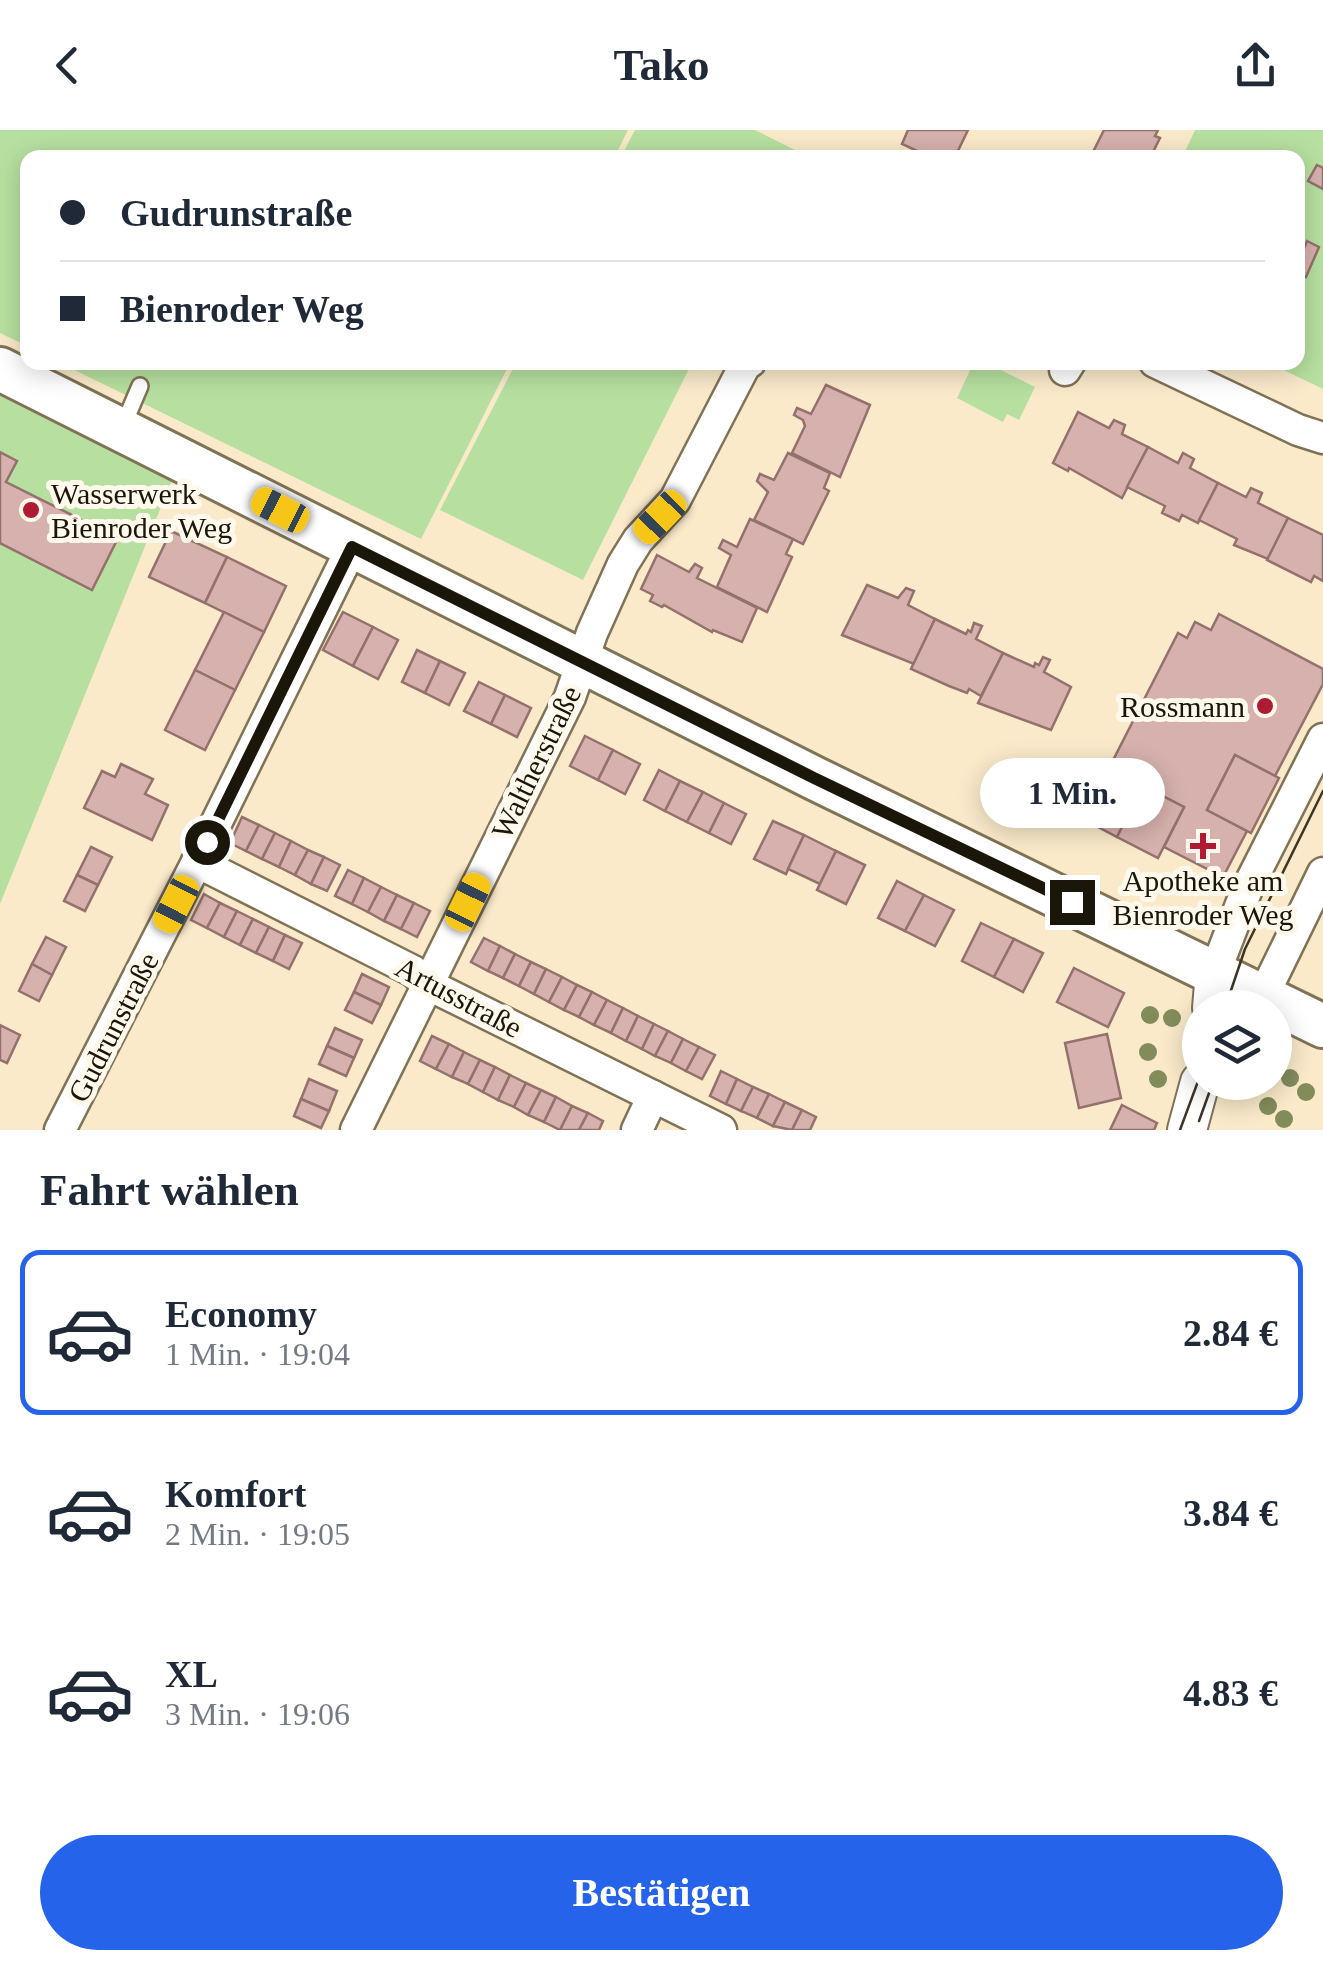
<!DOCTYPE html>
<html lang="de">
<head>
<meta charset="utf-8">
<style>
  :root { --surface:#fff; --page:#f6f6f7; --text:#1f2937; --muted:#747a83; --line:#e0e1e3; --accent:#2563eb }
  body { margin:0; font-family:Georgia,serif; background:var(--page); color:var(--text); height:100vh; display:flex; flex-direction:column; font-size:38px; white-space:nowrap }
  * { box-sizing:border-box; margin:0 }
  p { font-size:32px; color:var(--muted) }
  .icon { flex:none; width:55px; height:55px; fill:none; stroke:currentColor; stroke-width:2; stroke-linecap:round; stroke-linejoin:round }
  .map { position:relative; height:1000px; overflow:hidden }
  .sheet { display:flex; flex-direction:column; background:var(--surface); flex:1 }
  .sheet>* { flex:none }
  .banner { position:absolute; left:20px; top:20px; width:1285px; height:220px; border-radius:20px; box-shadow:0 5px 25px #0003; display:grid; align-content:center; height:220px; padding:0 40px; background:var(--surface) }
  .buttons { position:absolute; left:1182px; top:860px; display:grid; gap:20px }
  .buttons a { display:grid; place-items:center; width:110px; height:110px; border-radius:50%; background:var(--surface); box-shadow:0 5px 25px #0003; font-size:50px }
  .end { position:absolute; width:45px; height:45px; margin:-22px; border:12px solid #1b160a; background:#fff; box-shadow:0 0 0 5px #fff }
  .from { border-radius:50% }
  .bubble { position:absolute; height:70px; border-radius:35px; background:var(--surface); box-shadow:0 5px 25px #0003; font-size:32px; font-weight:700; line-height:70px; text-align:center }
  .car { position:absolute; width:30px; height:60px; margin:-30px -15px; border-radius:12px; box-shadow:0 0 8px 2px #0007; background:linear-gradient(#f5c518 24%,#345 0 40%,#f5c518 0 76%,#345 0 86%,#f5c518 0) }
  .banner b { display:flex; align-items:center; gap:35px; height:95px; font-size:38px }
  .banner b+b { border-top:2px solid var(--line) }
  .banner i { width:25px; height:25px; background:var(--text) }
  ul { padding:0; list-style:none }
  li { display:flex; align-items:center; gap:30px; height:165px; margin:0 20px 15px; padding:0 20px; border:5px solid transparent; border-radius:20px }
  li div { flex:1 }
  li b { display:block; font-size:38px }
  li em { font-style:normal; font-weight:700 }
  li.current { border-color:var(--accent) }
  li>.icon { width:90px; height:90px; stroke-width:1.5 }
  h2 { padding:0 40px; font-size:45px; line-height:120px }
  .action { display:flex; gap:20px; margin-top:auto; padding:20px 40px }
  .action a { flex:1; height:115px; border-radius:60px; background:var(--accent); color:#fff; font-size:40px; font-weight:700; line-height:115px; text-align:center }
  header { display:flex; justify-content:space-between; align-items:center; height:130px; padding:0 40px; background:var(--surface); font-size:45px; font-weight:700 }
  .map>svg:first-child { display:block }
</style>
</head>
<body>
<header><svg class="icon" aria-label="back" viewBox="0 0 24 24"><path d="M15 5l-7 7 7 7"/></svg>Tako<svg class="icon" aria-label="share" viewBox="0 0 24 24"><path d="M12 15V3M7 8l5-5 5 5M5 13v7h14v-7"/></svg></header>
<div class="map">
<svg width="1323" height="1000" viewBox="0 0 1323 1000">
  <rect width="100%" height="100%" fill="#faeaca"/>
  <g fill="#b7e0a0">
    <path d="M0 0H628L614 28H28L27 216 0 203Z"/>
    <path d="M635 0H755L797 21 794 28 621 27Z"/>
    <path d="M1195 0H1323V259L1269 233 1298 232V28H1182Z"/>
    <path d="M974 232 987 233 1035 257 1019 290 1007 284 1003 292 957 268Z"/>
    <path d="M60 233H510L421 409Z"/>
    <path d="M516 233H692L583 450 440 380Z"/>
    <path d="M0 252 176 340 0 774Z"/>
  </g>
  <g fill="#d7b1ad" stroke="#94716d" stroke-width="2.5">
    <path d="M908 0H968L956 25 949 22 946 28H932L902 14Z"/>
    <path d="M1104 0H1158L1155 6 1160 8 1150 28H1090Z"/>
    <path d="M1317 35 1323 38V59L1308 51Z"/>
    <path d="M1307 111 1319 117 1306 147 1298 143V133Z"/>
    <path d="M826 255 870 275 840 347 792 323 805 296 803 290 794 285 797 278 811 284Z"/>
    <path d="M1078 282 1109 298 1114 290 1125 295 1122 304 1148 317 1122 368 1069 338 1068 341 1053 333Z"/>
    <path d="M1148 317 1178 333 1183 323 1194 329 1190 338 1218 353 1198 393 1182 385 1179 391 1162 383 1165 376 1127 357Z"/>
    <path d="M0 322 17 331 6 352 118 408 92 460 0 413Z"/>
    <path d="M788 323 830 343 824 358 829 361 803 414 754 390 768 362 757 351 760 344 774 350Z"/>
    <path d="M1218 353 1246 367 1251 358 1262 363 1258 373 1288 388 1268 429 1234 415 1237 409 1199 390Z"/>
    <path d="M1288 388 1323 405V451L1314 446 1311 452 1267 430Z"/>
    <path d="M750 389 793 409 786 424 792 427 767 482 717 457 731 425 719 418 723 410 737 417Z"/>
    <path d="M171 401 227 427 205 473 149 447Z"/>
    <path d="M657 425 689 442 695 434 702 438 697 448 757 478 742 512 713 500 712 502 664 475 662 477 650 471 653 465 641 459Z"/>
    <path d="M227 427 286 456 264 502 205 473Z"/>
    <path d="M867 455 898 468 906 458 914 461 908 475 935 489 914 534 842 505Z"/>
    <path d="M224 482 264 502 235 560 195 540Z"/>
    <path d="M343 482 373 497 353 536 323 520Z"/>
    <path d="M1219 484 1323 539V554L1275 646 1235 625 1207 680 1247 701 1223 747 1164 717 1184 677 1143 656 1117 707 1083 689 1178 503 1187 508 1195 492 1211 500Z"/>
    <path d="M935 489 966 504 968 500 971 502 974 493 982 496 976 509 1003 523 981 566 969 559 967 563 949 556 911 539Z"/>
    <path d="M373 497 398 510 378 549 353 536Z"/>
    <path d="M417 520 440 531 425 563 402 552Z"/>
    <path d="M1003 523 1034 537 1035 533 1039 535 1043 527 1050 530 1044 542 1071 557 1051 600 978 573Z"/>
    <path d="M440 531 465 543 449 575 425 563Z"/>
    <path d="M195 540 235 560 205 620 165 600Z"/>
    <path d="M479 552 505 565 491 594 464 581Z"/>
    <path d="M505 565 531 578 517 607 491 594Z"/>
    <path d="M585 606 613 620 598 650 570 636Z"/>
    <path d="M613 620 640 634 625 664 598 650Z"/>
    <path d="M1235 625 1279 648 1251 703 1207 680Z"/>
    <path d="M121 634 153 649 145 664 168 675 152 710 84 678 102 641 115 647Z"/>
    <path d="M659 640 680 651 665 681 644 670Z"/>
    <path d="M680 651 703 662 687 692 665 681Z"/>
    <path d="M1143 656 1184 677 1158 728 1117 707Z"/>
    <path d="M703 662 724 673 709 703 687 692Z"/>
    <path d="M724 673 746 684 731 714 709 703Z"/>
    <path d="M242 687 259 695 246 721 230 713Z"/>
    <path d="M773 691 804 705 786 744 754 729Z"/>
    <path d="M259 695 275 703 262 729 246 721Z"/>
    <path d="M275 703 291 711 279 737 262 729Z"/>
    <path d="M804 705 836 721 820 754 788 739Z"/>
    <path d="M291 711 308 720 295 745 279 737Z"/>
    <path d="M91 717 112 727 98 755 77 745Z"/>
    <path d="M308 720 324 727 311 754 295 745Z"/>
    <path d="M836 721 865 735 846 774 817 760Z"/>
    <path d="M324 727 340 735 327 761 311 754Z"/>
    <path d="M348 740 364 748 352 774 335 766Z"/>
    <path d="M77 745 98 755 85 781 64 771Z"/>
    <path d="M364 748 381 757 368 782 352 774Z"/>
    <path d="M897 751 924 765 905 801 878 788Z"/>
    <path d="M381 757 397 765 384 791 368 782Z"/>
    <path d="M204 764 220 773 207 798 191 790Z"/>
    <path d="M397 765 414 773 401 799 384 791Z"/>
    <path d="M924 765 954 780 935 816 905 801Z"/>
    <path d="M220 773 237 781 224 807 207 798Z"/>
    <path d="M414 773 430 781 417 807 401 799Z"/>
    <path d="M237 781 253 789 240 815 224 807Z"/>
    <path d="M253 789 269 797 256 823 240 815Z"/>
    <path d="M981 793 1014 809 994 847 962 831Z"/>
    <path d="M269 797 285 805 273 831 256 823Z"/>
    <path d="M285 805 302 813 289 839 273 831Z"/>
    <path d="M46 807 66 817 52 845 32 834Z"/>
    <path d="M484 808 500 816 488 841 471 832Z"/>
    <path d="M1014 809 1043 823 1023 862 994 847Z"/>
    <path d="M500 816 515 824 503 848 488 841Z"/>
    <path d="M515 824 531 832 519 856 503 848Z"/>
    <path d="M531 832 546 839 534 864 519 856Z"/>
    <path d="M32 834 52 845 39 871 19 861Z"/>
    <path d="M1074 838 1124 863 1108 897 1057 872Z"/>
    <path d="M546 839 562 847 549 872 534 864Z"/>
    <path d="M362 844 389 857 381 875 354 862Z"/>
    <path d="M562 847 577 855 564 880 549 872Z"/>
    <path d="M577 855 592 862 579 887 564 880Z"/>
    <path d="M354 862 381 875 372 893 345 880Z"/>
    <path d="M592 862 607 870 594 895 579 887Z"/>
    <path d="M607 870 623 878 611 903 594 895Z"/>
    <path d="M623 878 638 886 626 911 611 903Z"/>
    <path d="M638 886 654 894 642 919 626 911Z"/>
    <path d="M654 894 668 901 655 926 642 919Z"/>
    <path d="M0 895 20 905 7 933 0 930Z"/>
    <path d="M335 898 362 910 354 928 327 916Z"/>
    <path d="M668 901 683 909 671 933 655 926Z"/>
    <path d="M1107 904 1121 968 1079 978 1065 913Z"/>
    <path d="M432 906 449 914 436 939 420 931Z"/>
    <path d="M683 909 699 917 686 941 671 933Z"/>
    <path d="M449 914 464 922 452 947 436 939Z"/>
    <path d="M327 916 354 928 346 946 319 934Z"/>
    <path d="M699 917 715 925 702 949 686 941Z"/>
    <path d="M464 922 480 930 468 954 452 947Z"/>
    <path d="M480 930 495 937 483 962 468 954Z"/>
    <path d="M495 937 510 945 498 970 483 962Z"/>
    <path d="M721 941 737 949 726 974 710 966Z"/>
    <path d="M510 945 526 953 514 977 498 970Z"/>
    <path d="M309 949 337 961 329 981 301 969Z"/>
    <path d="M737 949 753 957 741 981 726 974Z"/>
    <path d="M526 953 541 960 528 985 514 977Z"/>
    <path d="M753 957 769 964 757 988 741 981Z"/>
    <path d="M541 960 556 967 544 992 528 985Z"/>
    <path d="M769 964 785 972 773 996 757 988Z"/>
    <path d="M556 967 572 976 560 1000 544 992Z"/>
    <path d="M301 969 329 981 321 998 294 986Z"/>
    <path d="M785 972 802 980 792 1000 773 996Z"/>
    <path d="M1122 975 1157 993 1154 1000H1110Z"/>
    <path d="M572 976 588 983 579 1000H560Z"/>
    <path d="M802 980 816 987 810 1000H792Z"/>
    <path d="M588 983 603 991 599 1000H579Z"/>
  </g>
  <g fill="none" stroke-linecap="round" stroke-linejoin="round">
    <g stroke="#807255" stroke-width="20">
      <path id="service" d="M123 296 140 256"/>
    </g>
    <g stroke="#807255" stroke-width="35">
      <g id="minor">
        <path d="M1155 232 1298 300 1323 308"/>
        <path d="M1065 240 1070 232"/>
        <path d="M197 732 413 841 429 855 721 1000"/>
        <path d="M1215 842 1247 759 1323 609"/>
        <path d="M1263 866 1323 743"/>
        <path d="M60 1000 197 732 352 417"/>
        <path d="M356 1000 570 567 592 503 623 434 638 410 675 370 745 235 750 232"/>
        <path d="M637 1000 653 966"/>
      </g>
    </g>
    <g stroke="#807255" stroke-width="42">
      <g id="tertiary">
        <path d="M1212 878 1215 842"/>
        <path d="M1187 1000 1200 952"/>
      </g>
    </g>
    <g stroke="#807255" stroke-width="48">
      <path id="secondary" d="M0 239 814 648 1323 896"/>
    </g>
    <use href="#service" stroke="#fff" stroke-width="15"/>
    <use href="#minor" stroke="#fff" stroke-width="30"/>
    <use href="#tertiary" stroke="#fff" stroke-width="38"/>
    <use href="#secondary" stroke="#fff" stroke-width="42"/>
    <g stroke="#3d3627" stroke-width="2.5">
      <path d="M1225 878 1245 819 1323 661"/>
      <path d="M1199 991 1213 952"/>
      <path d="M1180 1000 1200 946"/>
    </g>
  </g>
  <g fill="#828c5b">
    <circle cx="1150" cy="885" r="9"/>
    <circle cx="1172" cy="888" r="9"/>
    <circle cx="1148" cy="922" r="9"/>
    <circle cx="1290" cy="948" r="9"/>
    <circle cx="1158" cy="949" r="9"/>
    <circle cx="1306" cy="962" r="9"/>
    <circle cx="1268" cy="976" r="9"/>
    <circle cx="1284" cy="989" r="9"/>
  </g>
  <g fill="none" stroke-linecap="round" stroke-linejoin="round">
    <path stroke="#1b160a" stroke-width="12" d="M207 712 352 417 814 648 1072 772"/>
  </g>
  <g fill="#af1b33" stroke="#fff8ec" stroke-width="4">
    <circle cx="31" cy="380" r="10"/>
    <circle cx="1265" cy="576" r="10"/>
    <path d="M1198 701h10v10h10v10h-10v10h-10v-10h-10v-10h10z"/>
  </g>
  <g text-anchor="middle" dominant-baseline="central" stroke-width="10" stroke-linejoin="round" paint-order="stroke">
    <g font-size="30" fill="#1b160a" stroke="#fff8ec" text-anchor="start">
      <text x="51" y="363">Wasserwerk<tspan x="51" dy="34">Bienroder Weg</tspan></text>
      <text x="1245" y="576" text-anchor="end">Rossmann</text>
      <text x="1203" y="750" text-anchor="middle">Apotheke am<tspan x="1203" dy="34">Bienroder Weg</tspan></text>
    </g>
    <g font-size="30" fill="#1b160a" stroke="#fff8ec">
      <text transform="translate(536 632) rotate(-64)">Waltherstraße</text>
      <text transform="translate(459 867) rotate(28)">Artusstraße</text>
      <text transform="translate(113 897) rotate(-63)">Gudrunstraße</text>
    </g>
  </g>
</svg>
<div class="buttons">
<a><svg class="icon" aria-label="layers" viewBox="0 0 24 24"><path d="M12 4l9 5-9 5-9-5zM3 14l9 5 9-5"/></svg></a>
</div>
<i class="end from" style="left:207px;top:712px"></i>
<i class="end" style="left:1072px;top:772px"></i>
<div class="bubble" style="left:980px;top:628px;width:185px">1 Min.</div>
<i class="car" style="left:280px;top:380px;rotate:297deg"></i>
<i class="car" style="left:660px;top:387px;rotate:224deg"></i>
<i class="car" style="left:468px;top:772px;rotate:26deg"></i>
<i class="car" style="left:176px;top:774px;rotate:207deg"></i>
<div class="banner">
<b><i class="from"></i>Gudrunstraße</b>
<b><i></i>Bienroder Weg</b>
</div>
</div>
<section class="sheet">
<h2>Fahrt wählen</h2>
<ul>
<li class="current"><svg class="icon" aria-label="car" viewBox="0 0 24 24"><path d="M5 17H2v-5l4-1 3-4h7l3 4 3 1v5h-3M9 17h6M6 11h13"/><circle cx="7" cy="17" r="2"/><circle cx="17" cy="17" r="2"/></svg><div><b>Economy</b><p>1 Min. · 19:04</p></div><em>2.84 €</em></li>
<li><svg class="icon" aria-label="car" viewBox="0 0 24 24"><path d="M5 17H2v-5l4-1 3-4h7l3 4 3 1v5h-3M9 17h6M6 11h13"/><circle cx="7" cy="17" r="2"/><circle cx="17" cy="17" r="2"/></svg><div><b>Komfort</b><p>2 Min. · 19:05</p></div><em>3.84 €</em></li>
<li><svg class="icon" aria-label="car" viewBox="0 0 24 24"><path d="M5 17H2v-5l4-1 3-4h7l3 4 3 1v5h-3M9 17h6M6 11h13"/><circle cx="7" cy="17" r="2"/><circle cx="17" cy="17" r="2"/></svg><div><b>XL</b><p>3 Min. · 19:06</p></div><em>4.83 €</em></li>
</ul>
<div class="action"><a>Bestätigen</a></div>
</section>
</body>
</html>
